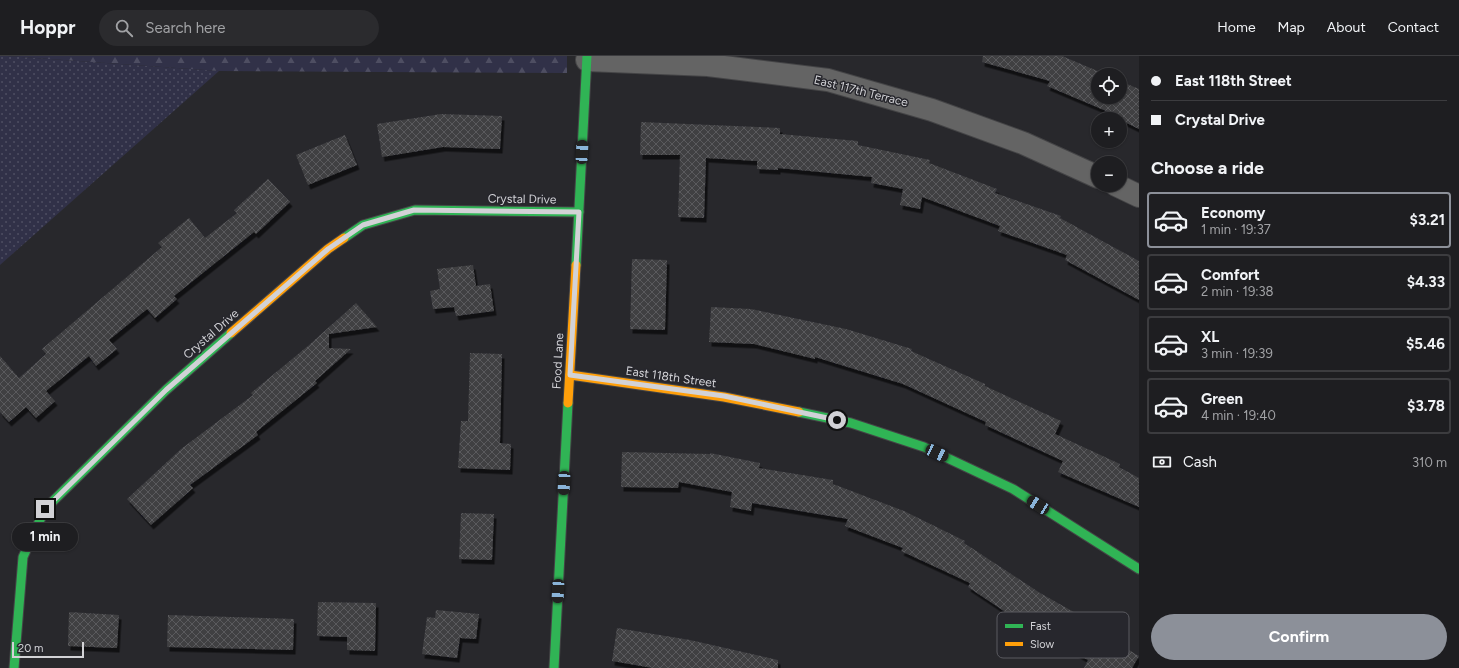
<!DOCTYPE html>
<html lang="en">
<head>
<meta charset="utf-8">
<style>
  :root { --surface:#1e1e21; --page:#2b2b2e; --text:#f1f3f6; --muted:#a1a2a5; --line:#3c3c3f; --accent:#8c9099 }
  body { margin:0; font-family:Figtree,sans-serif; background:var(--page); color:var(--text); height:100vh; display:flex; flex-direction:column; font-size:15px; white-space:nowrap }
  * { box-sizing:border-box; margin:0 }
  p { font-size:13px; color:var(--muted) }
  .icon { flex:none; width:22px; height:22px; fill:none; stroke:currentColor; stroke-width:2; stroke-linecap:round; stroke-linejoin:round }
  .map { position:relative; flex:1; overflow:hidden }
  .panel { display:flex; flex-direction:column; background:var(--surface); width:320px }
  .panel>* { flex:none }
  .top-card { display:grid; align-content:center; height:88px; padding:0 12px; background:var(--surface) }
  .buttons { position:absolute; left:1091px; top:12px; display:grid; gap:8px }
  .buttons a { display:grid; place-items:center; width:36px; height:36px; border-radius:50%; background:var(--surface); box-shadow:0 1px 3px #0004,0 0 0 1px var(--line); font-size:20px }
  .scale { position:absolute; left:12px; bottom:10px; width:72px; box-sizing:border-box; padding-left:4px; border:2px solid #d2d2d6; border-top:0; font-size:11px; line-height:14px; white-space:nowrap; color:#d2d2d6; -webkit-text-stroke:3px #27272d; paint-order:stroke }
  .end { position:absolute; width:18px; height:18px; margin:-9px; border:5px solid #d2d2d6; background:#111; box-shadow:0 0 0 2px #111 }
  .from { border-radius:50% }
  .bubble { position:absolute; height:28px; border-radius:14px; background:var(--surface); box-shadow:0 1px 3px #0004,0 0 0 1px var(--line); font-size:13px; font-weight:700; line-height:28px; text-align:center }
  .car { position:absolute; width:12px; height:24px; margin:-12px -6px; border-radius:5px; box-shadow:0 0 3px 1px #0007; background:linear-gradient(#222 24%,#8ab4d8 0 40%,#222 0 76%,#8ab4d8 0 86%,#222 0) }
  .top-card b { display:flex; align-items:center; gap:14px; height:38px; font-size:15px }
  .top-card b+b { border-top:1px solid var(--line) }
  .top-card i { width:10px; height:10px; background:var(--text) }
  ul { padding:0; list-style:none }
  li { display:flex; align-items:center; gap:12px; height:56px; margin:0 8px 6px; padding:0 4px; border:2px solid var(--line); border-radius:4px }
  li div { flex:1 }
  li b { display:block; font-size:15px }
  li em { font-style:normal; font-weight:700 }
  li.current { border-color:var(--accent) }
  li>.icon { width:36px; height:36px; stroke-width:1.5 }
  h2 { padding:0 12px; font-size:18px; line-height:48px }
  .pay { display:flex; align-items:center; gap:10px; height:44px; padding:0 12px; font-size:15px }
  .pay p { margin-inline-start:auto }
  .button { display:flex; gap:8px; margin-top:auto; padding:8px 12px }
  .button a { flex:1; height:46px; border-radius:24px; background:var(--accent); color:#fff; font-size:16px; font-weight:700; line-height:46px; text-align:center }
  header { display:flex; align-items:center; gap:24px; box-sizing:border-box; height:56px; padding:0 20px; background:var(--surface); border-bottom:1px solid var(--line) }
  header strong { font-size:19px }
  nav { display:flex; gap:22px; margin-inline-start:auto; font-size:14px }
  .search { width:280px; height:36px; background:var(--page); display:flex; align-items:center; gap:10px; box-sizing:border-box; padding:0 14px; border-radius:22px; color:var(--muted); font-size:15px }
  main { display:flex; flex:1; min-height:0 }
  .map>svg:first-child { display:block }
</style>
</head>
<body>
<header>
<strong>Hoppr</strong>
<div class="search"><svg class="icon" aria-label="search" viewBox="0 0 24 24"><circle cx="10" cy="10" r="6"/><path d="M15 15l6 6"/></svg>Search here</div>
<nav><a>Home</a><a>Map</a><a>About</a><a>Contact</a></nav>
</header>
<main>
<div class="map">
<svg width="1139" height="612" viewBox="0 0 1139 612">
  <defs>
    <pattern id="grass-dots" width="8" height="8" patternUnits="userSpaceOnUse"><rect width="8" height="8" fill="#313148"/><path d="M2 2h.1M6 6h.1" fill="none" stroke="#4e4e62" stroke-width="1.8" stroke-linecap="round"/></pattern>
    <pattern id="forest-firs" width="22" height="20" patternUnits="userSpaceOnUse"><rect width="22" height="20" fill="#313148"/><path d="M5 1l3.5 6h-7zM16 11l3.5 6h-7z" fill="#4e4e62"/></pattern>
    <pattern id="building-cross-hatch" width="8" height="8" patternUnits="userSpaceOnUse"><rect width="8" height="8" fill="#3f3f42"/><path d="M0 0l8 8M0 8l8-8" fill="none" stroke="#5a5a5d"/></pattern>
    <filter id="shadow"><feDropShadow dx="2.5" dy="4.5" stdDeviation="0" flood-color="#0009"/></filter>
  </defs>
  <rect width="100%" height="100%" fill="#28282c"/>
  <path fill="url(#grass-dots)" d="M0 0H7L219 15 0 209Z"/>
  <path fill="url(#forest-firs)" d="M7 0H567V17L219 15Z"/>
  <g fill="url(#building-cross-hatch)" filter="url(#shadow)">
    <path d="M983 0H1062L1107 19H1098V41H1120V25L1139 33V73L1110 59 1111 57 1047 30 1050 25 982 6Z"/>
    <path d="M441 58 502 60 500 93 443 91 382 101 377 68Z"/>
    <path d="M641 66 780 72V78L858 85V89L930 104 929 107 997 133 995 137 1061 160 1060 162 1139 205V244L1065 204 1067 199 998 175 1000 170 922 141 920 153 900 149 903 133 871 127 872 121 778 112V114L757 113V105L706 102 704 162 678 161 680 99H640Z"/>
    <path d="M345 79 357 109 308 129 296 99Z"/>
    <path d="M268 123 290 146 256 178 254 176 174 240 177 243 155 262 147 253 109 284 117 293 96 310 89 300 46 335 55 345 36 362 26 351 9 366 0 356V300L19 322 46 298 42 293 162 191 158 187 189 162 205 182 237 157 234 154Z"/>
    <path d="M632 203 667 204 665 274 630 273Z"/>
    <path d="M473 209 476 230 490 228 494 255 456 260 454 251 433 253 430 235 440 233 437 213Z"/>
    <path d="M356 247 377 271 329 278V292L351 293 315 325 317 327 256 376 258 379 190 429 193 432 151 469 127 443 181 393 253 339 251 337 309 289Z"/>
    <path d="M711 251 751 253 846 273 912 293 911 295 985 328V330L1061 365 1055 378 1120 408 1119 411 1139 422V451L1058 416 1063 405 985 369 986 366 903 328 815 301V303L754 288 709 286Z"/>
    <path d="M470 297 502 298 500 387 511 388 510 414 458 412 461 365H468Z"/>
    <path d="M622 396 710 398V397L760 407 759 412 833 424V428L904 455 965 485 964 487 1040 537 1088 564 1085 568 1139 600 1132 612H1084L1088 604 1007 557 968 531 970 527 901 495 903 492 845 470 848 463 752 447 751 455 730 451 732 436 679 426 678 432 621 431Z"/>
    <path d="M461 457 494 458 492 504 459 503Z"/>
    <path d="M318 546 376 547 375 595 347 594V581L317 580Z"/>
    <path d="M436 554 479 558 476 583 460 582 457 602 422 598 427 561 435 562Z"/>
    <path d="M69 556 119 559 117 592 68 590Z"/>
    <path d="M168 559 294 563 293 594 167 591Z"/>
    <path d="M617 572 690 584 778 604V612H653L612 605Z"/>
  </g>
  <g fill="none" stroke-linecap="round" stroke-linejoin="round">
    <g stroke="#444446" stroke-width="24">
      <g id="street">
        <path d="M587 4 708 9 828 24 932 54 1023 87 1098 121"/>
        <path d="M1116 129 1139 140"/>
      </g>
    </g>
    <g stroke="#444446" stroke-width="11">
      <g id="fast">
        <path d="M344 182 363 169 415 154 579 156"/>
        <path d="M576 209 587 0"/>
        <path d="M799 356 851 367 924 391 1013 433 1139 513"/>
        <path d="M14 612 23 501 45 453 166 334 231 277"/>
        <path d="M554 612 568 347"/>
      </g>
    </g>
    <g stroke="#444446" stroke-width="11">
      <g id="slow">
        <path d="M231 277 328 193 344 182"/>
        <path d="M570 319 724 341 799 356"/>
        <path d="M568 347 576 209"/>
      </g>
    </g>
    <use href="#street" stroke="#646464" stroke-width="22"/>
    <use href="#fast" stroke="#30b455" stroke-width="9"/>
    <use href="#slow" stroke="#ff9f0a" stroke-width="9"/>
  </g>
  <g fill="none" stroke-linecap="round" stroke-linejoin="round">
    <path stroke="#d2d2d6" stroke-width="5" d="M45 453 166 334 328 193 363 169 414 154 579 156 570 319 724 340 837 364"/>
  </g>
  <g text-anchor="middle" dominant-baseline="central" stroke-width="3" stroke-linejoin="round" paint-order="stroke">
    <g font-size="12" fill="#d2d2d6" stroke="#27272d">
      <text transform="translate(861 35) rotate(14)">East 117th Terrace</text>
      <text transform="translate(522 143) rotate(1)">Crystal Drive</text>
      <text transform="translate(211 278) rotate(-41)">Crystal Drive</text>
      <text transform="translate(558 305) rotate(-87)">Food Lane</text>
      <text transform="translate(671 321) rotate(8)">East 118th Street</text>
    </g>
  </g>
  <rect x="997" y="556" width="132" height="46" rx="6" fill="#27272d" stroke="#5a5a60" stroke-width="1"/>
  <rect x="1005" y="568" width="18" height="4" fill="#30b455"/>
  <rect x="1005" y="586" width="18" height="4" fill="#ff9f0a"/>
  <g font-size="11" fill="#d2d2d6">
    <text x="1030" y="574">Fast</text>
    <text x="1030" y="592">Slow</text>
  </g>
</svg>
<div class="buttons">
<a><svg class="icon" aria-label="locate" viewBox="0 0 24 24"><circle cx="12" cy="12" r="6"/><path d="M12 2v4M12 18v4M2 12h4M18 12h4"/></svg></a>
<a>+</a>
<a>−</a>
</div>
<div class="scale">20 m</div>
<i class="end from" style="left:837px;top:364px"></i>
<i class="end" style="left:45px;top:453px"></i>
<div class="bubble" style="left:12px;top:467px;width:66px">1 min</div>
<i class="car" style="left:582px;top:96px;rotate:3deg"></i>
<i class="car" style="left:937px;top:397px;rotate:115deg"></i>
<i class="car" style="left:564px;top:427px;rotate:183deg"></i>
<i class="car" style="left:1038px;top:449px;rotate:302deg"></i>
<i class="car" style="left:558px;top:535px;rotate:183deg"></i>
</div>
<section class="panel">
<div class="top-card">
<b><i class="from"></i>East 118th Street</b>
<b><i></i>Crystal Drive</b>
</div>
<h2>Choose a ride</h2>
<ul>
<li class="current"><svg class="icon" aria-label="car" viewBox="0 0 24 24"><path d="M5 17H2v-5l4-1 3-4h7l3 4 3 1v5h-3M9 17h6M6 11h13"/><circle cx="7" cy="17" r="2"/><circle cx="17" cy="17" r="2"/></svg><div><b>Economy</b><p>1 min · 19:37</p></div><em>$3.21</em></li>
<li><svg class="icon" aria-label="car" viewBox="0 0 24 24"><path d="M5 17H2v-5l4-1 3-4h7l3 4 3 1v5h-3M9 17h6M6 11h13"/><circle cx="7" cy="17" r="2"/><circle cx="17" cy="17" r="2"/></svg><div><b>Comfort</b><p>2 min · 19:38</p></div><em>$4.33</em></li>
<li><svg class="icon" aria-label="car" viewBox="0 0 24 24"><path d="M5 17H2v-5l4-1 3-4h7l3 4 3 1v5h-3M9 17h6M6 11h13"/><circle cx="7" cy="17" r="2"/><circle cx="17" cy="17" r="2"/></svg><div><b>XL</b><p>3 min · 19:39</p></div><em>$5.46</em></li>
<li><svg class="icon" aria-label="car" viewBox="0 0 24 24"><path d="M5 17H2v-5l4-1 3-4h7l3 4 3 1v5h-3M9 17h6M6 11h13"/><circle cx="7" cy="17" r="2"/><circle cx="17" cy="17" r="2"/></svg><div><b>Green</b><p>4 min · 19:40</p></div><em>$3.78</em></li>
</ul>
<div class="pay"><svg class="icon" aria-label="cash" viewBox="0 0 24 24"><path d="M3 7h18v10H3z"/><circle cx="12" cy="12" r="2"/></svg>Cash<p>310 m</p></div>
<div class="button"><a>Confirm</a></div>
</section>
</main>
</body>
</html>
